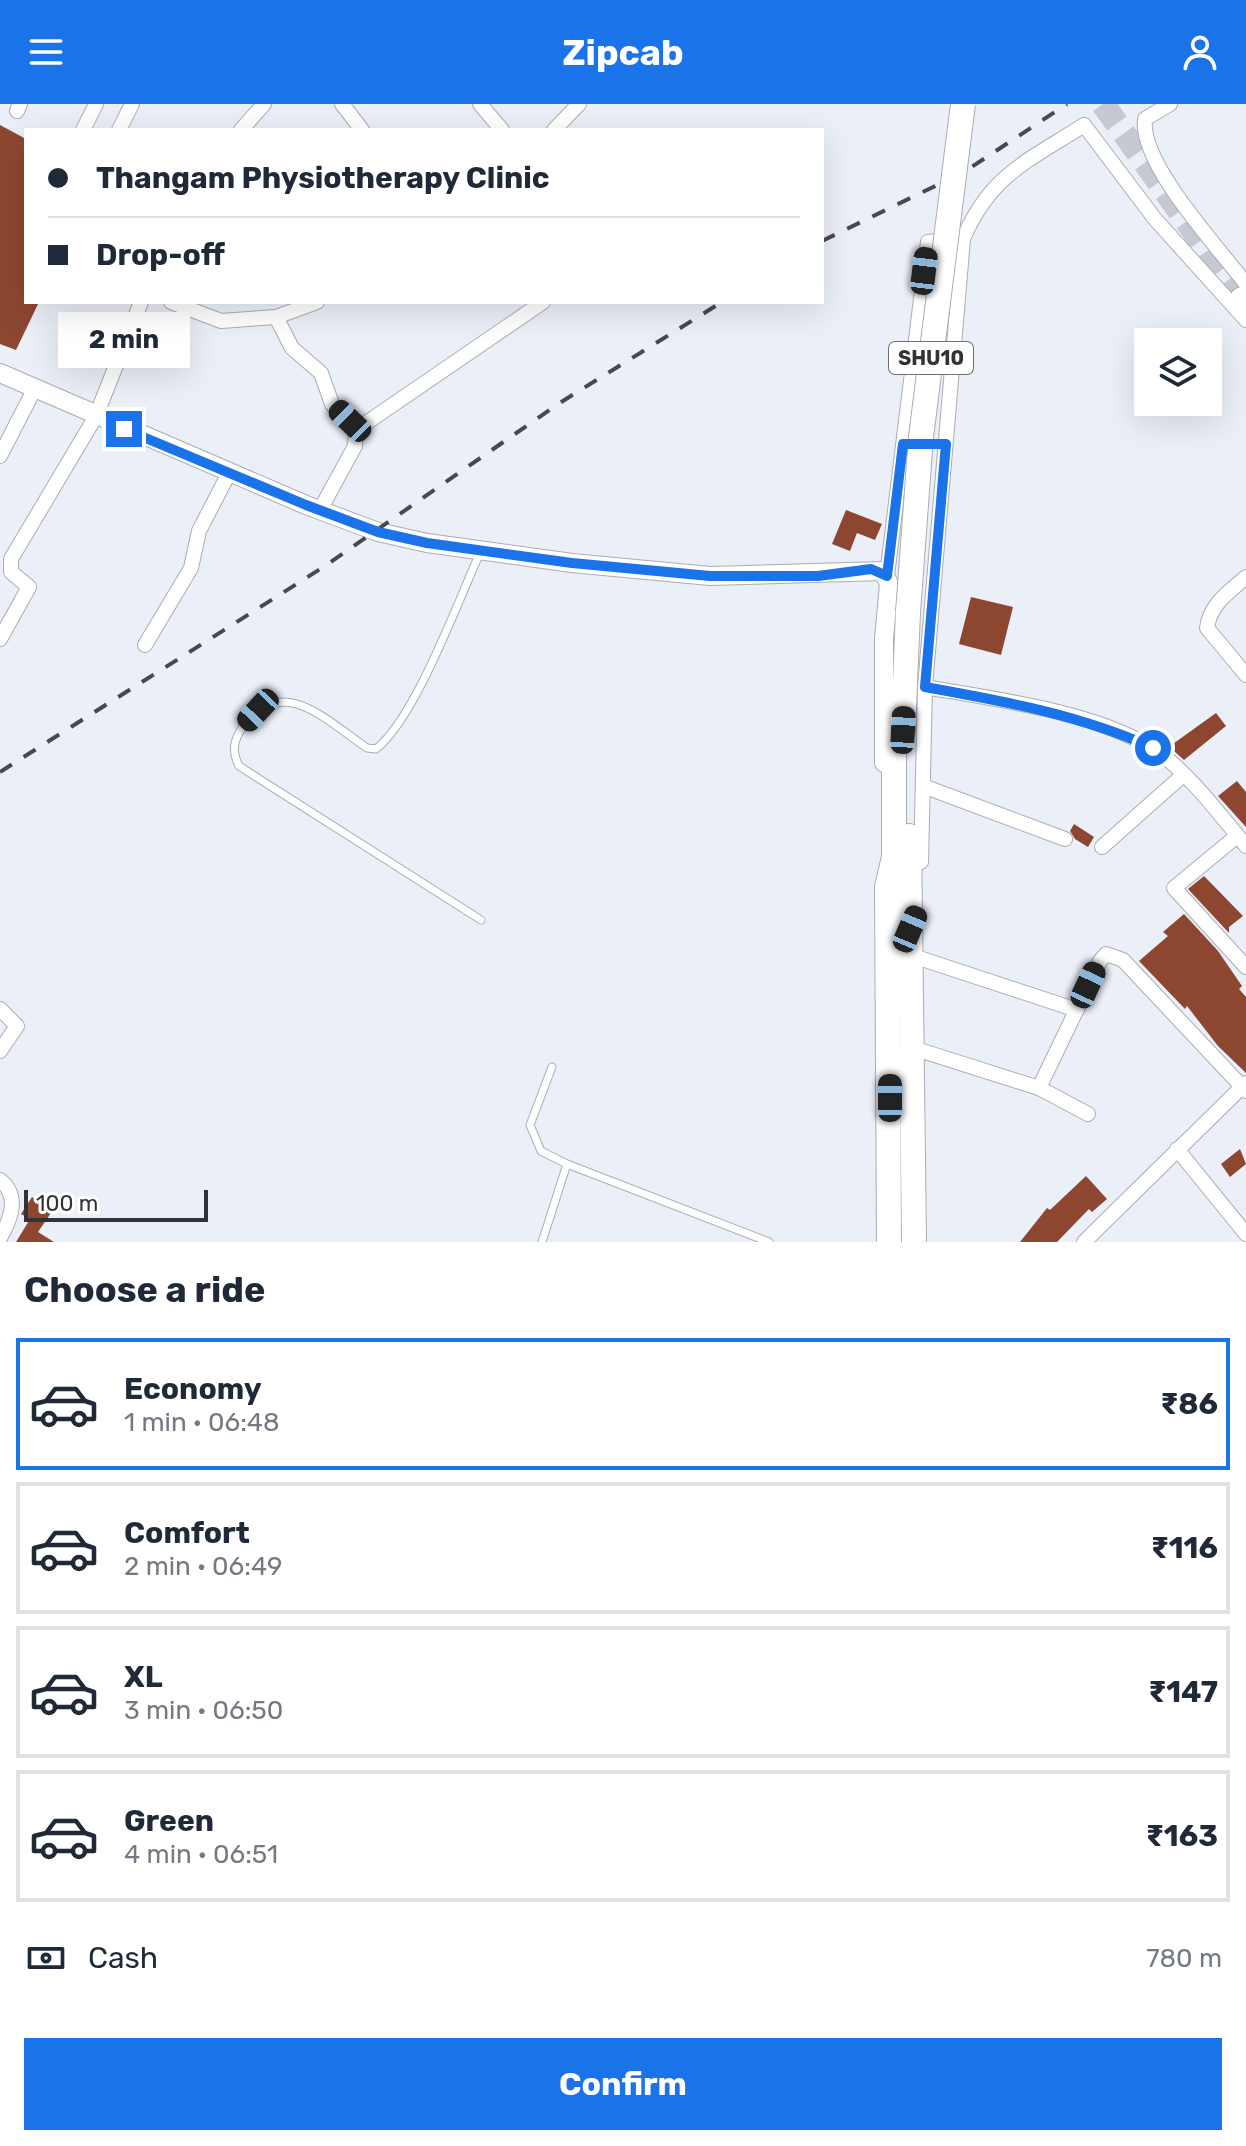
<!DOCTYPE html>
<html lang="en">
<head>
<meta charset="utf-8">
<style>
  :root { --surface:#fff; --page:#f6f6f7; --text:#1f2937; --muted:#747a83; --line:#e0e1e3; --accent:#1a73e8 }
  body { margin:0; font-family:Rubik,sans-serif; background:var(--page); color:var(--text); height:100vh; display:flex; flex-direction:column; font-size:30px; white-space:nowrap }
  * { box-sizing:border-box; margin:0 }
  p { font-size:26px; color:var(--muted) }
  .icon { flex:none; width:44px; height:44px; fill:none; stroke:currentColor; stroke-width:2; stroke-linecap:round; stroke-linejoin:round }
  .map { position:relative; height:1138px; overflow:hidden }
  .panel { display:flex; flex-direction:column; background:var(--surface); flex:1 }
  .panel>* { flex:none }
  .hud { position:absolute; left:24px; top:24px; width:800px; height:176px; border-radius:0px; box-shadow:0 8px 32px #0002; display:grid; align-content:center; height:176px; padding:0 24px; background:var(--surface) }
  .buttons { position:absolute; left:1134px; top:224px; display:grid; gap:16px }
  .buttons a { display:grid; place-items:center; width:88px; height:88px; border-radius:0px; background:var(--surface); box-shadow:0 8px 32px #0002; font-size:40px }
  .scale { position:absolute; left:24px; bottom:20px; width:184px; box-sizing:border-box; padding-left:8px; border:4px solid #323337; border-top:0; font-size:22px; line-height:28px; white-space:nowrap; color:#323337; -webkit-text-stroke:6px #fff; paint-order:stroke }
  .end { position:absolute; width:36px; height:36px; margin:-18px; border:10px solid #1a73e8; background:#fff; box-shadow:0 0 0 4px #fff }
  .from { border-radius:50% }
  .bubble { position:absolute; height:56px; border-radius:0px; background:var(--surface); box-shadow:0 8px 32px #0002; font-size:26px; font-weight:700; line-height:56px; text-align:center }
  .car { position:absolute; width:24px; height:48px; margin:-24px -12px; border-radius:10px; box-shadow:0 0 6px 2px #0007; background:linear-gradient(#222 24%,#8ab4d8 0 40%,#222 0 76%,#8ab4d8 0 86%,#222 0) }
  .hud b { display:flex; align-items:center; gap:28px; height:76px; font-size:30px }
  .hud b+b { border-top:2px solid var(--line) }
  .hud i { width:20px; height:20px; background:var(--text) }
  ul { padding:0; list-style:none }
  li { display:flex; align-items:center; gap:24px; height:132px; margin:0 16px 12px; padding:0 8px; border:4px solid var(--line); border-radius:0px }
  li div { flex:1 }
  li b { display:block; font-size:30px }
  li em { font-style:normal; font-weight:700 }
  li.selected { border-color:var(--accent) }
  li>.icon { width:72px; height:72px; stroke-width:1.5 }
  h2 { padding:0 24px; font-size:36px; line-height:96px }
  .pay { display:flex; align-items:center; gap:20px; height:88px; padding:0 24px; font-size:30px }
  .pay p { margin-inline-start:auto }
  .cta { display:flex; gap:16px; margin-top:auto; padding:16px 24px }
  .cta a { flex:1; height:92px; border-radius:0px; background:var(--accent); color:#fff; font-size:32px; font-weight:700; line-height:92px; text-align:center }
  header { display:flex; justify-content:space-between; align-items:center; height:104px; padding:0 24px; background:var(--accent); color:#fff; font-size:36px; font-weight:700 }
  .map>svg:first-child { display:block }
</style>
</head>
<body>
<header><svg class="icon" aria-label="menu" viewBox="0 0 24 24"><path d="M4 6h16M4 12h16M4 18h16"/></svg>Zipcab<svg class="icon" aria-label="person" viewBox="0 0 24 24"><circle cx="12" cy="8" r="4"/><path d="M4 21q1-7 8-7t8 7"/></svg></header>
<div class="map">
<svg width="1246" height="1138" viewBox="0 0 1246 1138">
  <rect width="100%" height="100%" fill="#ebeff7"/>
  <g fill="#8d4731">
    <path d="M0 21 26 35V198H39L16 246 0 240Z"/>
    <path d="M846 406 882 420 875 436 857 429 850 447 832 440Z"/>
    <path d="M971 493 1013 503 1001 551 959 540Z"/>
    <path d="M1216 609 1226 622 1184 656 1175 648 1170 642Z"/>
    <path d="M1237 677 1246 688V723L1218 692Z"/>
    <path d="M1074 720 1094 733 1088 743 1075 735 1070 727Z"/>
    <path d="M1204 772 1243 812 1229 823V829L1188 785Z"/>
    <path d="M1184 810 1218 847 1242 882 1239 885 1246 893V969L1218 942 1187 902 1185 905 1139 857 1168 832 1163 828Z"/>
    <path d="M1240 1045 1246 1060 1230 1073 1221 1060Z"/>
    <path d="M1086 1072 1107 1095 1092 1108 1089 1105 1057 1138H1020L1047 1104 1050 1106Z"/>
    <path d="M32 1093 53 1106 38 1128 54 1138H16L30 1115 21 1110Z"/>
  </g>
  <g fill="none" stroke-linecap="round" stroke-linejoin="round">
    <path stroke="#c6c9d1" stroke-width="24" stroke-dasharray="24 12" stroke-linecap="butt" d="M1103 0 1242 195"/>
    <g stroke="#a9adb5" stroke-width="9">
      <g id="service">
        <path d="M480 449C457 499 416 613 376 645L367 644C328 618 283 569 244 621 234 635 231 647 239 662L481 816"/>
        <path d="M567 1060 769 1138"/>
        <path d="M542 1138 567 1060 541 1047 530 1021 552 963"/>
      </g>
    </g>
    <g stroke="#a9adb5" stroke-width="16">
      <g id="minor">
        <path d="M342 0 362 26"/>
        <path d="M480 0 502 26"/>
        <path d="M1170 0 1145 15C1139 59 1218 143 1246 180"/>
        <path d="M17 7 20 0"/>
        <path d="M83 26 96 0"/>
        <path d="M119 26 132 0"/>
        <path d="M241 26 264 0"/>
        <path d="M554 26 579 0"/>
        <path d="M963 135C990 71 1028 57 1084 21L1155 115 1246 216"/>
        <path d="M171 198 221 217 276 213 317 198"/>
        <path d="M276 213 292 244 321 269 332 300 356 326 355 342 320 406"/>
        <path d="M356 326 543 198"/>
        <path d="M0 352 35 284"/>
        <path d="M887 472 928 138 963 135 925 583"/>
        <path d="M1246 473C1229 488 1210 500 1207 524L1246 571"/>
        <path d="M0 535 29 483 11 468V455L96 312 141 198"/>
        <path d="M145 541 191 464 199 427 229 369"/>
        <path d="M923 682 1065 735"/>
        <path d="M1237 732 1174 784 1246 863"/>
        <path d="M1102 743 1182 672"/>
        <path d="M921 758 925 583C993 595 1093 607 1152 644 1184 663 1222 713 1246 742"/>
        <path d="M910 851 1077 906"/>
        <path d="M0 905 17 922 0 947"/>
        <path d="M913 944 1039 984 1088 1010"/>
        <path d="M1039 984 1100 857 1106 850 1123 856 1246 987"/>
        <path d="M1177 1045 1246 1130"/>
        <path d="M0 1076C20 1092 11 1115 0 1134"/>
        <path d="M1084 1138 1246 979"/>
      </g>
    </g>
    <g stroke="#a9adb5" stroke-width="20">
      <path id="tertiary" d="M0 269 306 401 378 428 427 439 572 459 710 472 883 467 889 480 884 535V659"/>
    </g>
    <g stroke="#a9adb5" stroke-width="26">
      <g id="primary">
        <path d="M1242 195 1246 200"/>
        <path d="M909 732 914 1138"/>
        <path d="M889 1138 887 783 894 753V646L903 626 908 508"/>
      </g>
    </g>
    <use href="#service" stroke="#fff" stroke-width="7"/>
    <use href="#minor" stroke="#fff" stroke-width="14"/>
    <use href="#tertiary" stroke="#fff" stroke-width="18"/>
    <use href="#primary" stroke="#fff" stroke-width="24"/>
    <g stroke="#47494d" stroke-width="4" stroke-dasharray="14 14" stroke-linecap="butt">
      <path d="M822 137 964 68 1067 0"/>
      <path d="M0 668 325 462 558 300 722 198"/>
    </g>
    <g stroke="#a9adb5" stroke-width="26" stroke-linecap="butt">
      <path id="primary-bridge" d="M908 508 921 333 963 0"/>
    </g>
    <use href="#primary-bridge" stroke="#fff" stroke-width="24"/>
  </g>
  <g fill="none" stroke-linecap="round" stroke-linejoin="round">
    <path stroke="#1a73e8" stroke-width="10" d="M124 325 306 401 378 428 427 439 572 459 710 472H818L871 465 887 472 903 340H946L925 583C1003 597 1081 611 1153 644"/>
  </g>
  <g text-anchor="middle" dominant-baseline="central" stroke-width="8" stroke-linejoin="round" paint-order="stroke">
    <rect fill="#fff" stroke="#707073" stroke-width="2" x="889" y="238" width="84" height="32" rx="6"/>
    <g font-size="20" font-weight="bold" fill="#323337">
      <text x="931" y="254">SHU10</text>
    </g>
  </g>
</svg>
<div class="buttons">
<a><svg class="icon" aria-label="layers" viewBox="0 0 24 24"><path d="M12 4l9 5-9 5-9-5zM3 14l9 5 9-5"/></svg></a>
</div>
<div class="scale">100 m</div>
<i class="end from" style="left:1153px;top:644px"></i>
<i class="end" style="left:124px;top:325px"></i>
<div class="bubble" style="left:58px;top:208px;width:132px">2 min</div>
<i class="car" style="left:924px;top:167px;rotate:7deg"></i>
<i class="car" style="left:350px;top:317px;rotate:314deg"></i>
<i class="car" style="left:258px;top:606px;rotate:223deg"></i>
<i class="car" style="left:903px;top:626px;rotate:3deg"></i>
<i class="car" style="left:910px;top:825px;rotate:23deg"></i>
<i class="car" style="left:1088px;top:881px;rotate:25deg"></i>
<i class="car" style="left:890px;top:994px;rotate:0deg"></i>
<div class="hud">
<b><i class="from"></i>Thangam Physiotherapy Clinic</b>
<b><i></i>Drop-off</b>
</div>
</div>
<section class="panel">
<h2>Choose a ride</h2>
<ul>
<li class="selected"><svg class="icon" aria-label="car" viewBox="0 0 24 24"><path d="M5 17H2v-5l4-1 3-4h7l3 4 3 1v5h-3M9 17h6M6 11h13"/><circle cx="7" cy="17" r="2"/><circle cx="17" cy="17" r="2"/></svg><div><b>Economy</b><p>1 min · 06:48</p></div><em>₹86</em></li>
<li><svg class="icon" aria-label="car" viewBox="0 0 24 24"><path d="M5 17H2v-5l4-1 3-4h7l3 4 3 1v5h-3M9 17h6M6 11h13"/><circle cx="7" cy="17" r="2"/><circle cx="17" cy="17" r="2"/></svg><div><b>Comfort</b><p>2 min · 06:49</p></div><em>₹116</em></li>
<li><svg class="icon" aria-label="car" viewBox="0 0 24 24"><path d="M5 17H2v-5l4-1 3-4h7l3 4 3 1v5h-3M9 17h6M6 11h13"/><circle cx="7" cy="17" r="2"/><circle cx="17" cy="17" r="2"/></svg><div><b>XL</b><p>3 min · 06:50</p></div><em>₹147</em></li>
<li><svg class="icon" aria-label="car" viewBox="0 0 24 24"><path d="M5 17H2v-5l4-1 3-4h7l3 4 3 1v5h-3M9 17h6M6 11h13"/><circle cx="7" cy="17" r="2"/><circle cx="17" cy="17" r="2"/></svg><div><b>Green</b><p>4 min · 06:51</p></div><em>₹163</em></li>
</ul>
<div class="pay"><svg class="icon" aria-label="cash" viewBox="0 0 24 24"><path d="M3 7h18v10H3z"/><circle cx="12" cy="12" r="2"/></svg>Cash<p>780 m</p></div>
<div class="cta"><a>Confirm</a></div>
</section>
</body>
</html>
